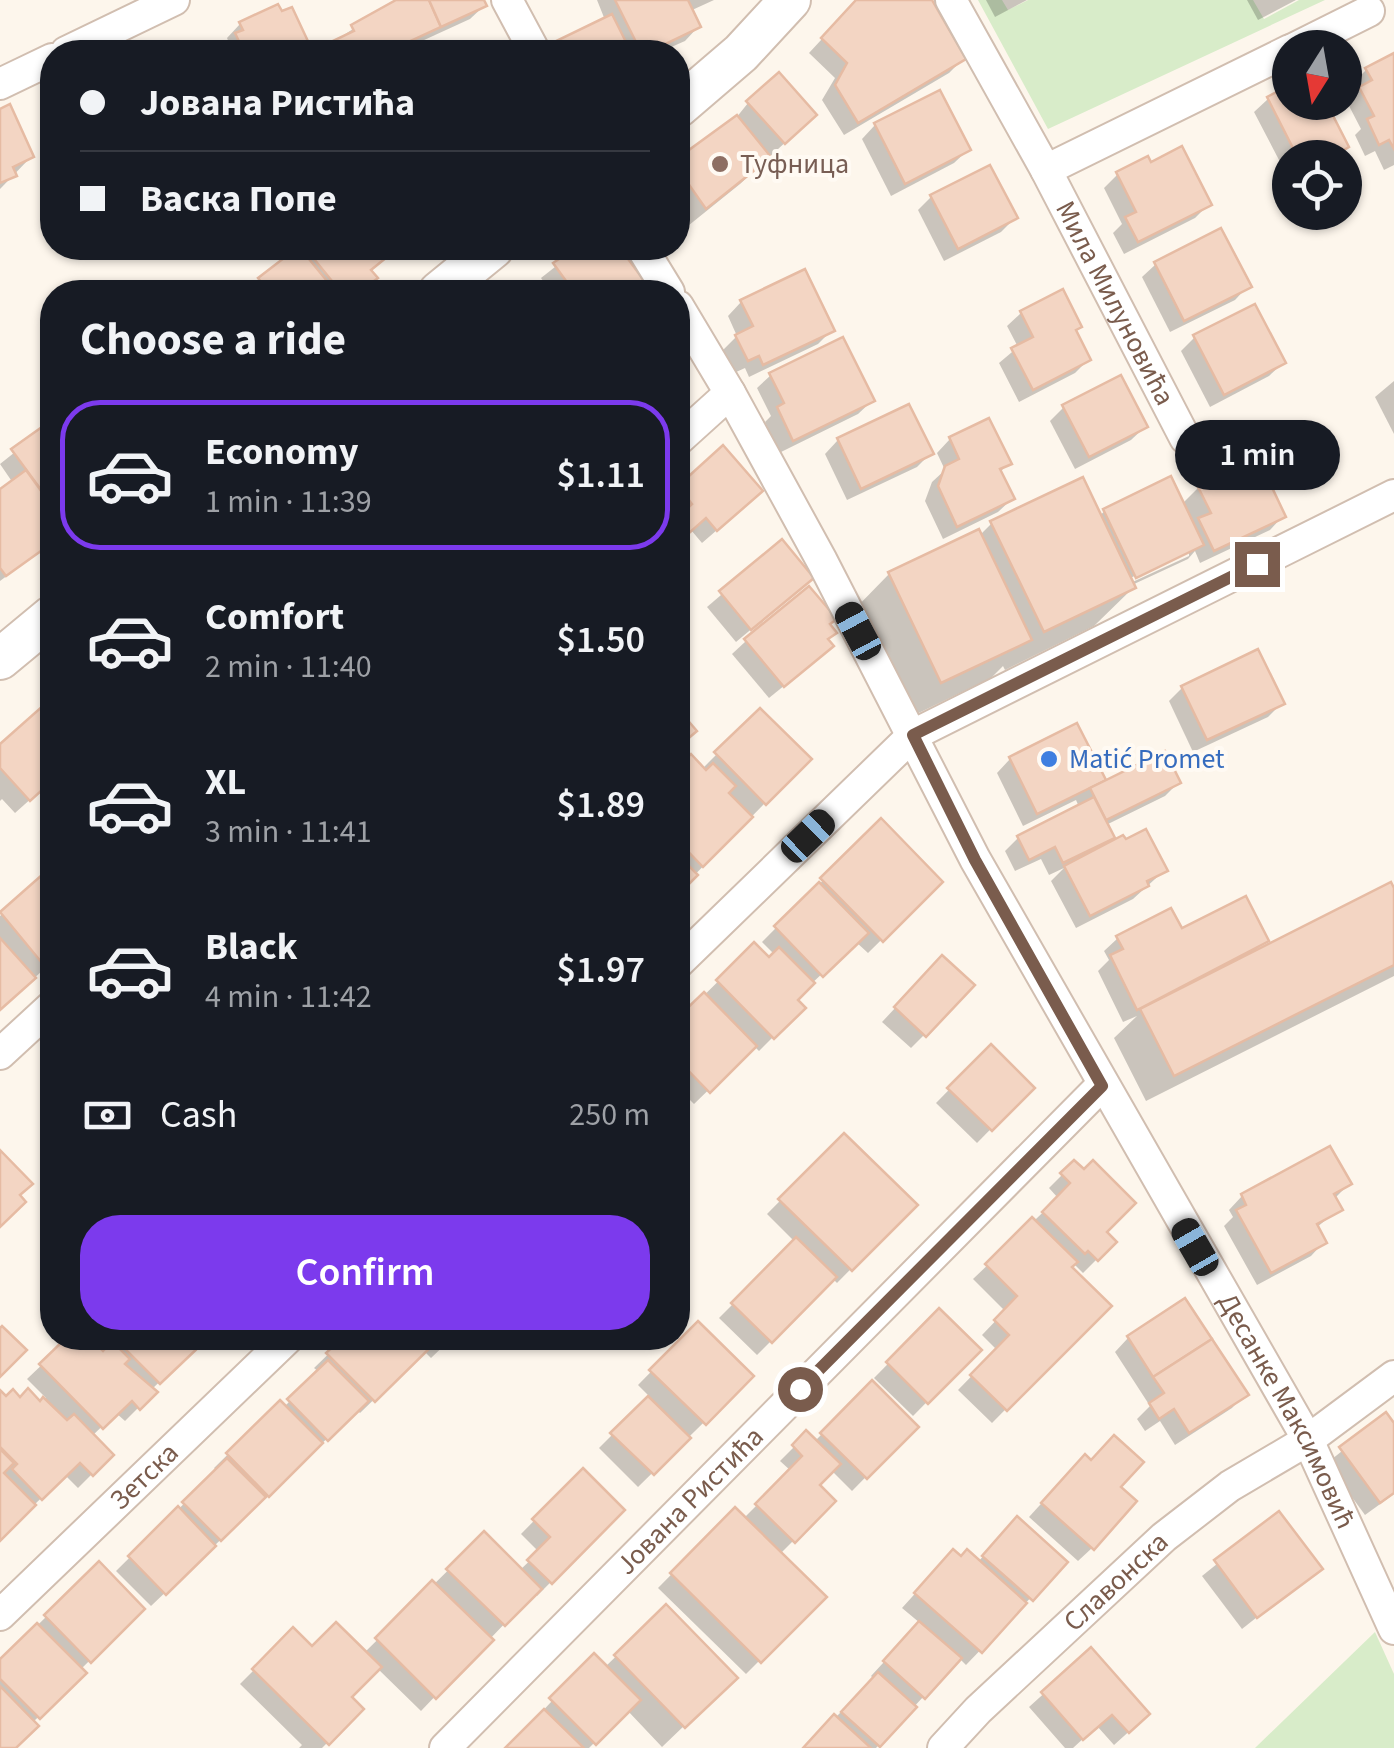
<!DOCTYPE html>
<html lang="en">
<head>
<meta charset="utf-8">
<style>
  :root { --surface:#171b24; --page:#242831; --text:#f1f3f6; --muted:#9ea1a6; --line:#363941; --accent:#7c3aed }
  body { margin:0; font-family:"Source Sans 3",sans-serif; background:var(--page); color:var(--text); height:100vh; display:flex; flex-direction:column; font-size:38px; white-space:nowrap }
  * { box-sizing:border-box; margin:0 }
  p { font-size:32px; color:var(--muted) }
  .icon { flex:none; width:55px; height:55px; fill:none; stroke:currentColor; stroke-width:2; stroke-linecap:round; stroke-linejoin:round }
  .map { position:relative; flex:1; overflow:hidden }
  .drawer { position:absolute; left:40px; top:280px; width:650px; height:1070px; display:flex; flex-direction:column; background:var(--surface); border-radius:40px; box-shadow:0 2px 8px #0004 }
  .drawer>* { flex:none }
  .guide { position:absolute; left:40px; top:40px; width:650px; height:220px; border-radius:40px; box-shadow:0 2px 8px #0004; display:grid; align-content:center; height:220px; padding:0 40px; background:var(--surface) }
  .needle { width:65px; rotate:191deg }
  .fabs { position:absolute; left:1272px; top:30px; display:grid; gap:20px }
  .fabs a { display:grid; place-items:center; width:90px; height:90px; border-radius:50%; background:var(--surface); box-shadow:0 2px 8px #0004; font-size:50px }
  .end { position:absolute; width:45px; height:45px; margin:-22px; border:12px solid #7a5c4d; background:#fff; box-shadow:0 0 0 5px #fff }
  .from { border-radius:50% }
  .bubble { position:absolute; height:70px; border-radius:35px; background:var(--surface); box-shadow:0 2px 8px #0004; font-size:32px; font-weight:600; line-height:70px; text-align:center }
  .car { position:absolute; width:30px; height:60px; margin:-30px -15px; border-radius:12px; box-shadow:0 0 8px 2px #0007; background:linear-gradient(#222 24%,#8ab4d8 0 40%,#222 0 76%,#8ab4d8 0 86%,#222 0) }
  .guide b { display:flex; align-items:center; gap:35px; height:95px; font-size:38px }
  .guide b+b { border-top:2px solid var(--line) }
  .guide i { width:25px; height:25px; background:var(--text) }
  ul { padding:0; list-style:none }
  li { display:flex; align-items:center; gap:30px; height:150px; margin:0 20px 15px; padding:0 20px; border:5px solid transparent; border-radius:40px }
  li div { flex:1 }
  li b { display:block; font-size:38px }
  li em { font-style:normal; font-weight:600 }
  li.current { border-color:var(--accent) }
  li>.icon { width:90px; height:90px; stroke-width:1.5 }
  h2 { padding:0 40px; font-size:45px; line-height:120px }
  .pay { display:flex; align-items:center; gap:25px; height:110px; padding:0 40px; font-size:38px }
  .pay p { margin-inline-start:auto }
  .primary-button { display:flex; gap:20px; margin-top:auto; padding:20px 40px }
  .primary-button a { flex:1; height:115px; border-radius:40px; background:var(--accent); color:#fff; font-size:40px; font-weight:600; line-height:115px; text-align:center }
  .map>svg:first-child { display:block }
</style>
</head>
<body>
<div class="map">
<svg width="1394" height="1748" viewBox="0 0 1394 1748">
  <rect width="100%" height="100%" fill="#fdf6ec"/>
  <g fill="#d8ecc9">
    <path d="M978 0H1002L1008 10 1028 0H1253L1264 19 1299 0H1325L1048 129Z"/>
    <path d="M1375 1632 1394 1674V1748H1255Z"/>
  </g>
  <g fill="#0003" fill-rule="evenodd">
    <path d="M397 0H481L484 6 470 19 398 52H318Z"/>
    <path d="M597 0H714L690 11 698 27 685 41 660 52H547L555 44 605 20Z"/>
    <path d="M858 0H929L963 59 949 73 844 135 822 100 835 78 809 53Z"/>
    <path d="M986 0H1027L995 17Z"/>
    <path d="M1247 0H1296L1258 20Z"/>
    <path d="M291 10 310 52H225L223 49 229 43 227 38 240 24Z"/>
    <path d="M1394 55V165L1384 170 1375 151 1365 156 1355 135 1361 129 1347 102 1357 92 1353 83 1366 70Z"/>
    <path d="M1290 87V102L1346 147 1336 158H1290V181L1254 112 1268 99Z"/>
    <path d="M748 103 801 128 740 184 678 234V161L736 118Z"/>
    <path d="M0 112 31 157 0 189Z"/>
    <path d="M875 125 968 150 954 163 891 196 862 139Z"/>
    <path d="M1147 159 1150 165 1209 204 1195 218 1124 254 1113 233 1122 224 1104 188 1117 175Z"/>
    <path d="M931 197 1015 218 1001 232 944 261 918 210Z"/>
    <path d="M301 248H396L369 271 374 278 359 292H247Z"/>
    <path d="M579 248H617L645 285 638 292H551L541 278Z"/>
    <path d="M1156 264 1248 286 1235 300 1170 332 1142 277Z"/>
    <path d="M741 302 832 330 818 344 749 377 745 368 734 373 723 350 737 336 728 316Z"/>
    <path d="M1021 313 1074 332 1088 360 1075 373 1019 402 999 363 1018 347 1007 326Z"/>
    <path d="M1195 337 1283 363 1269 376 1210 407 1181 351Z"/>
    <path d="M771 375 872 401 858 414 779 453 765 422 771 416 757 388Z"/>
    <path d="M1394 381V434L1375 397Z"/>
    <path d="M1064 407 1145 427 1131 440 1075 469 1050 421Z"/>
    <path d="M49 425 52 431V495L45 500 52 510V542L0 581V492L13 483 0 464Z"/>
    <path d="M950 439 1009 463 999 473 1012 499 998 512 943 539 925 501 932 482 945 470 937 453Z"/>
    <path d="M838 440 931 453 917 467 847 500 825 454Z"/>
    <path d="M723 448 747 504 702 543 691 530 678 542V489Z"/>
    <path d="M1223 454 1283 516 1270 530 1200 563 1195 551 1188 559 1132 585 1133 588 1094 626 1005 670 1003 666 991 678 902 721 851 613 889 574 979 536 992 523 1099 516 1105 511 1182 504 1199 487 1215 480 1209 468ZM1189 550V556L1126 585 1124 581Z"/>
    <path d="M782 543 797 591 736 642 707 607Z"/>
    <path d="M827 625 826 640 817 659 769 698 732 654 746 641Z"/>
    <path d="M1182 688 1282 703 1268 717 1193 752 1169 701Z"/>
    <path d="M45 708 52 716V780L15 813 2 799 0 801V747Z"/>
    <path d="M760 711 808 759 678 892V771L691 758 702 769Z"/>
    <path d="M1076 727 1105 784 1178 783 1165 796 1106 825 1114 843 1165 870 1133 899 1076 928 1051 881 1064 868 1049 875 1041 859 1015 871 1005 851 1018 838 1079 807 1076 800 1023 826 997 773 1010 759Z"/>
    <path d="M881 822 940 882 868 953 856 942 794 1000 802 1008 759 1051 754 1046 694 1104 682 1092 678 1097V1021L754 946 769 960 775 955 762 942Z"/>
    <path d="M51 870 52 962 0 1009V916Z"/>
    <path d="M1394 894V976L1146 1101 1114 1038 1137 1016 1123 1022 1098 971 1109 960 1104 951 1118 938 1180 932 1266 940 1252 954Z"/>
    <path d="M929 972 924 1035 911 1048 882 1022Z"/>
    <path d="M991 1047 1031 1088 977 1143 936 1103Z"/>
    <path d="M52 1053V1086L42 1074 51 1065 46 1060Z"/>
    <path d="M844 1136 914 1205 837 1283 833 1279 757 1355 719 1318 795 1242 767 1214Z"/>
    <path d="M1074 1163 1104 1232 1097 1259 1083 1273 1073 1263 1069 1267 1108 1306 992 1423 958 1390 997 1350 982 1335 1005 1311 973 1279 1058 1198 1049 1188Z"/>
    <path d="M1349 1184 1334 1199 1339 1209 1316 1228 1324 1242 1311 1256 1257 1285 1224 1226 1233 1217 1229 1210 1242 1196Z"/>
    <path d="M1185 1301 1245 1394 1232 1408 1175 1445 1160 1421 1145 1431 1137 1419 1150 1406 1115 1352 1128 1338Z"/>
    <path d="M939 1312 978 1350 913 1416 874 1378Z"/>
    <path d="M698 1324 751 1376 638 1487 599 1448 650 1397 638 1385Z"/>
    <path d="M70 1338H86L103 1354 122 1338H205L151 1390 154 1392 125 1421 116 1413 92 1436 111 1455 78 1488 65 1475 0 1538V1394L6 1400 40 1404 46 1398 27 1379Z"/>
    <path d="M345 1338H452L431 1358 424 1351 360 1413 357 1410 151 1606 116 1571 217 1471 214 1468 280 1403 284 1407 319 1372 314 1368Z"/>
    <path d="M872 1384 915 1427 852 1491 831 1470 816 1485 833 1501 780 1554 823 1597 746 1674 658 1588 735 1510 743 1519 791 1471 780 1461 807 1434 814 1442Z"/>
    <path d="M1386 1416 1394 1427V1494L1365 1515 1327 1463Z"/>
    <path d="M583 1471 622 1510 537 1596 534 1593 421 1711 377 1668 348 1697 361 1709 322 1748H299L302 1745 240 1684 293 1631 312 1650 364 1653 484 1535 520 1570 539 1552 521 1534Z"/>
    <path d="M1071 1471 1092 1548 1078 1561 1029 1517Z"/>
    <path d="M1279 1514 1319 1568 1242 1629 1202 1576Z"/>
    <path d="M1004 1533 1065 1562 966 1665 959 1658 876 1748H805L874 1679 871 1676 920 1623 902 1608 940 1566 960 1559 978 1562Z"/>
    <path d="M99 1565 142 1609 80 1670 84 1673 32 1723 13 1748H0V1662Z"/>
    <path d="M666 1608 734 1678 662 1747 627 1710 589 1748H508L594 1656 605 1667Z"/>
    <path d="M1091 1651 1134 1727 1114 1745 1097 1726 1073 1748H1065L1029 1707Z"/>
  </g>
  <g fill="#f3d5c3" stroke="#e6bba3" stroke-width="2.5">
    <path d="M396 0H429L441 27 387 52H320L318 48 354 31 351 25Z"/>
    <path d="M429 0H484L487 6 441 27Z"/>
    <path d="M615 0H688L701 27 649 52H641Z"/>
    <path d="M856 0H932L966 59 858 123 835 85 847 63 821 38Z"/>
    <path d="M278 4 282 11 292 7 313 52H244L235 33 243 30 239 22Z"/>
    <path d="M612 14 631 52H559L554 42Z"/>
    <path d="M1394 53V149L1389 140 1379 145 1367 119 1374 116 1359 87 1372 80 1365 68Z"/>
    <path d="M779 72 817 115 785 144 746 101Z"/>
    <path d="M1290 85V102H1326L1349 147 1330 158H1298L1267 97Z"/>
    <path d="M940 90 971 150 905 184 874 123Z"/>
    <path d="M10 104 34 157 13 167 17 176 0 183V109Z"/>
    <path d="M737 115 771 157 706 209 678 169V158Z"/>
    <path d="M1182 146 1212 205 1138 242 1125 217 1136 212 1116 172 1148 156 1151 162Z"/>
    <path d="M990 165 1018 218 958 249 930 195Z"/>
    <path d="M1221 228 1252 287 1184 321 1154 262Z"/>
    <path d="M297 248H300L336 292H269L258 278Z"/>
    <path d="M305 248H387L392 253 371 270 378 278 359 292H341Z"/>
    <path d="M575 248H620L648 286 638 292H574L553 263Z"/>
    <path d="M805 269 835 331 763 365 759 356 748 361 735 335 753 326 740 300Z"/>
    <path d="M1063 289 1082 327 1076 330 1091 360 1033 390 1011 348 1033 337 1020 311Z"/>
    <path d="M1255 304 1286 363 1224 395 1193 335Z"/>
    <path d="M843 337 875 401 793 441 777 407 784 403 769 373Z"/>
    <path d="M1121 375 1148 427 1089 457 1062 405Z"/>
    <path d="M909 404 934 454 861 489 837 438Z"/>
    <path d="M989 418 1012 464 1000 469 1015 499 957 527 938 486 945 466 959 459 949 437Z"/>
    <path d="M49 422 52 426V494L47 498 11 449Z"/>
    <path d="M1249 439 1286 517 1214 551 1198 518 1211 513 1197 485 1230 470 1221 452Z"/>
    <path d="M723 445 763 491 717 531 706 518 688 534 678 522V517L692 504 678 486Z"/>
    <path d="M26 470 52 506V543L6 576 0 568V489Z"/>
    <path d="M1171 476 1204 545 1136 578 1103 509Z"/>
    <path d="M1083 477 1136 588 1044 632 990 521Z"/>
    <path d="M979 529 1032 640 941 683 888 572Z"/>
    <path d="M782 539 814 578 751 630 719 591Z"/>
    <path d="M809 586 837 619 830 624 837 633 828 639 834 646 784 687 744 639Z"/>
    <path d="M1258 649 1285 704 1207 740 1181 686Z"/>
    <path d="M45 704 52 713V781L30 801 0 768V744Z"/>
    <path d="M760 708 812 759 766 805 714 752Z"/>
    <path d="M678 709 697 731 678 747Z"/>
    <path d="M1077 723 1106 780 1037 814 1009 757Z"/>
    <path d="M1165 751 1181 783 1106 820 1090 788Z"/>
    <path d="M691 754 706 770 713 763 736 786 729 793 753 817 703 867 678 841V768Z"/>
    <path d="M1094 797 1115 838 1063 863 1055 847 1029 860 1017 836Z"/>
    <path d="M881 818 943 882 883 942 820 878Z"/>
    <path d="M1146 829 1168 871 1147 881 1149 886 1090 916 1064 866 1123 835 1126 839Z"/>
    <path d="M678 855 698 875 678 895Z"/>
    <path d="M51 867 52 964 47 969 0 912Z"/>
    <path d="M819 882 869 933 823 977 774 926Z"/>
    <path d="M1391 882 1394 888V965L1174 1076 1140 1009Z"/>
    <path d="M1246 896 1269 941 1137 1010 1110 955 1123 949 1116 936 1171 908 1182 928Z"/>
    <path d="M0 938 36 978 0 1010Z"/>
    <path d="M754 942 769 957 779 947 815 983 798 1000 806 1008 774 1039 716 980Z"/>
    <path d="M942 955 975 985 926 1037 894 1007Z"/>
    <path d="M704 992 757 1046 710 1093 678 1060V1017Z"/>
    <path d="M991 1044 1035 1088 992 1131 947 1088Z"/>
    <path d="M844 1133 918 1205 852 1271 778 1199Z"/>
    <path d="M1330 1146 1352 1184 1334 1194 1343 1210 1317 1224 1327 1243 1271 1273 1236 1210 1246 1205 1241 1194Z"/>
    <path d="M0 1150 33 1184 20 1195 26 1202 0 1227Z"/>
    <path d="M1074 1160 1084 1169 1093 1160 1136 1203 1107 1232 1117 1242 1098 1261 1088 1251 1085 1254 1042 1212 1070 1183 1060 1173Z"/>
    <path d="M1032 1217 1078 1262 1072 1267 1112 1306 1007 1411 970 1375 1009 1335 994 1320 1017 1296 985 1264Z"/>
    <path d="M796 1237 837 1277 772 1343 731 1303Z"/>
    <path d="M1185 1298 1212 1339 1153 1377 1127 1336Z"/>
    <path d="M939 1308 982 1350 928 1404 886 1362Z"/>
    <path d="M698 1321 754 1376 706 1425 649 1370Z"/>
    <path d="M2 1326 27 1350 0 1377V1328Z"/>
    <path d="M66 1338H90L103 1351 112 1341 130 1359 125 1364 158 1392 140 1410 132 1401 103 1429 39 1364Z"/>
    <path d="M118 1338H195L202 1344 160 1384 116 1340Z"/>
    <path d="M342 1338H430L435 1343 375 1402 326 1353Z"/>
    <path d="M1212 1339 1249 1395 1189 1433 1174 1409 1159 1419 1149 1403 1164 1393 1153 1377Z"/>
    <path d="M328 1360 369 1401 328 1441 287 1399Z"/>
    <path d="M872 1380 919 1427 867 1479 820 1433Z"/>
    <path d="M28 1388 40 1401 43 1397 67 1420 74 1414 114 1455 93 1476 80 1463 42 1500 12 1469 17 1464 0 1447V1390L6 1396 13 1389 20 1397Z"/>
    <path d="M648 1396 691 1438 654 1475 610 1433Z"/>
    <path d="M280 1400 323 1443 269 1497 226 1453Z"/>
    <path d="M1386 1412 1394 1423V1493L1380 1503 1339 1447Z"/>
    <path d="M806 1430 841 1464 820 1485 836 1501 795 1543 755 1504 802 1456 792 1445Z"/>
    <path d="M1114 1435 1144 1462 1121 1487 1137 1501 1094 1550 1041 1503 1085 1454 1091 1460Z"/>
    <path d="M0 1449 14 1463 4 1473 36 1505 0 1541Z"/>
    <path d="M227 1458 266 1497 221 1541 182 1502Z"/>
    <path d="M583 1468 625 1510 552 1584 527 1560 550 1537 532 1519Z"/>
    <path d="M178 1506 216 1546 166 1595 128 1556Z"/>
    <path d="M735 1507 827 1597 761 1663 670 1573Z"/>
    <path d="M1279 1511 1323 1569 1257 1618 1214 1560Z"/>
    <path d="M1017 1516 1068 1562 1033 1601 982 1556Z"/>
    <path d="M484 1531 542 1589 505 1626 446 1569Z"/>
    <path d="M953 1549 961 1556 967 1549 1027 1603 982 1653 914 1593Z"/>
    <path d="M99 1561 145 1609 91 1663 44 1615Z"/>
    <path d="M432 1580 494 1640 436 1699 375 1638Z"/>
    <path d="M666 1604 738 1678 685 1728 614 1655Z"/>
    <path d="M919 1621 962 1658 925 1699 883 1661Z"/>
    <path d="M336 1622 382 1667 352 1697 364 1709 329 1745 252 1669 293 1627 312 1646Z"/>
    <path d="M37 1623 87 1673 40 1719 0 1679V1659Z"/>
    <path d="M1091 1647 1150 1714 1129 1733 1112 1715 1083 1740 1041 1692Z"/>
    <path d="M594 1653 641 1700 596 1745 549 1698Z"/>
    <path d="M878 1672 917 1707 880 1747 841 1712Z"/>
    <path d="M0 1686 39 1726 16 1748H0Z"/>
    <path d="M544 1709 584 1748H505Z"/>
    <path d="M834 1714 871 1748H803Z"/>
  </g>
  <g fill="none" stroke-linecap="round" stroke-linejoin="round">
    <g stroke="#d1beb0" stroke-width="34">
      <g id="minor">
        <path d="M507 0 535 52"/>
        <path d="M951 0 1046 170 1290 50"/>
        <path d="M1295 48 1369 11"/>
        <path d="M66 52 174 0"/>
        <path d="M0 84 52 59"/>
        <path id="s1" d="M1046 170 1185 438"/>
        <path d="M642 248 669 292"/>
        <path id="s2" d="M678 306 730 393 822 561 975 859 1308 1440 1394 1629"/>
        <path d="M678 440 730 393"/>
        <path d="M678 963 913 735 1394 495"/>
        <path d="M0 1054 52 1006"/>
        <path id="s3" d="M0 1615 288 1338"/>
        <path id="s4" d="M445 1748 1102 1085"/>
        <path id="s5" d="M943 1748 978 1710 1164 1537 1230 1486 1308 1440 1394 1376"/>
      </g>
    </g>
    <g stroke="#d1beb0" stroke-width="44">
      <g id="tertiary">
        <path d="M678 107 741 53 790 0"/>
        <path d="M439 292 493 248"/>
        <path d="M0 659 52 616"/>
      </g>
    </g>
    <use href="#minor" stroke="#fff" stroke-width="30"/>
    <use href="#tertiary" stroke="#fff" stroke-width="40"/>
  </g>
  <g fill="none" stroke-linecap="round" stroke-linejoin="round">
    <path stroke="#7a5c4d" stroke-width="12" d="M800 1389 1102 1086 975 860 913 735 1257 564"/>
  </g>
  <circle fill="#8d6e63" stroke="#fffaf3" stroke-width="4" cx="720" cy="164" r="10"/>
  <circle fill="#3f7fe0" stroke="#fffaf3" stroke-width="4" cx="1049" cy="759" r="10"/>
  <g text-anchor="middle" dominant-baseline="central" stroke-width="8" stroke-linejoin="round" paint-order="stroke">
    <g font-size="28" fill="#785e54" stroke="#fffaf3" text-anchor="start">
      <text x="740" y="164">Туфница</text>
    </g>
    <g font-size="28" fill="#7a5c4d" stroke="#fffaf3">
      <text stroke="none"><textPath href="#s1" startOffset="150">Мила Милуновића</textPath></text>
      <text stroke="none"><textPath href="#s2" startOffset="1262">Десанке Максимовић</textPath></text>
      <text stroke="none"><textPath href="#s3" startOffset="200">Зетска</textPath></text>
      <text stroke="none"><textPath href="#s4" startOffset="348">Јована Ристића</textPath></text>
      <text stroke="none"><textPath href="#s5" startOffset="240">Славонска</textPath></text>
    </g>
    <g font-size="28" fill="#366cbe" stroke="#fffaf3" text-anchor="start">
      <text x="1069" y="759">Matić Promet</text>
    </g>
  </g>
</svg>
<div class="fabs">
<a><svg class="needle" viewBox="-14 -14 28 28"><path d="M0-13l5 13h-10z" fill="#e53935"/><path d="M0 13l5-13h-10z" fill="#9ea1a6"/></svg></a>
<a><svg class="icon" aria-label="locate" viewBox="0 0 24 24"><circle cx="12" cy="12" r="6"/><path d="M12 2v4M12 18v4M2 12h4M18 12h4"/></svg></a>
</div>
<i class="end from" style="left:800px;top:1389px"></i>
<i class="end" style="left:1257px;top:564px"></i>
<div class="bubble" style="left:1175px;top:420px;width:165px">1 min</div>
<i class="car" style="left:858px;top:631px;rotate:332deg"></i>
<i class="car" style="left:808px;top:836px;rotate:46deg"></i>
<i class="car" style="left:1195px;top:1247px;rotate:330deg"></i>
<div class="guide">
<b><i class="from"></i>Јована Ристића</b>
<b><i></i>Васка Попе</b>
</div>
<section class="drawer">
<h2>Choose a ride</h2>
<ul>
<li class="current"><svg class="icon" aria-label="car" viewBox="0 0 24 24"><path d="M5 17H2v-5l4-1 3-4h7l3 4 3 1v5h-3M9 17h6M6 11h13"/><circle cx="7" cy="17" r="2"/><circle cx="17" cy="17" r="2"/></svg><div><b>Economy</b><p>1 min · 11:39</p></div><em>$1.11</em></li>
<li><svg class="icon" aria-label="car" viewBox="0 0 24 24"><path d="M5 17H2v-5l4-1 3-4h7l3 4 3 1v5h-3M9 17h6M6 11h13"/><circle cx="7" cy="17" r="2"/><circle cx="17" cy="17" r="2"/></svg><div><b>Comfort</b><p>2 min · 11:40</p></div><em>$1.50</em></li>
<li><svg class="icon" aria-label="car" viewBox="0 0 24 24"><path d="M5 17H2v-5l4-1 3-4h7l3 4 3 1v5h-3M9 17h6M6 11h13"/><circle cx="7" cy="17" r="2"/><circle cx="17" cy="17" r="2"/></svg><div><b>XL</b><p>3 min · 11:41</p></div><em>$1.89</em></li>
<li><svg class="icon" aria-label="car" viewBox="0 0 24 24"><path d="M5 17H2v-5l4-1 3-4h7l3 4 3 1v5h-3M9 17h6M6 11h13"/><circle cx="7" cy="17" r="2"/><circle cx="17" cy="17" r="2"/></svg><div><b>Black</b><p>4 min · 11:42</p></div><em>$1.97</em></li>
</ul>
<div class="pay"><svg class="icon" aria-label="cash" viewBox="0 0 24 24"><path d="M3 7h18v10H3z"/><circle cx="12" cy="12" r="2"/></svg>Cash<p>250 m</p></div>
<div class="primary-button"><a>Confirm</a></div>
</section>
</div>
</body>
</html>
